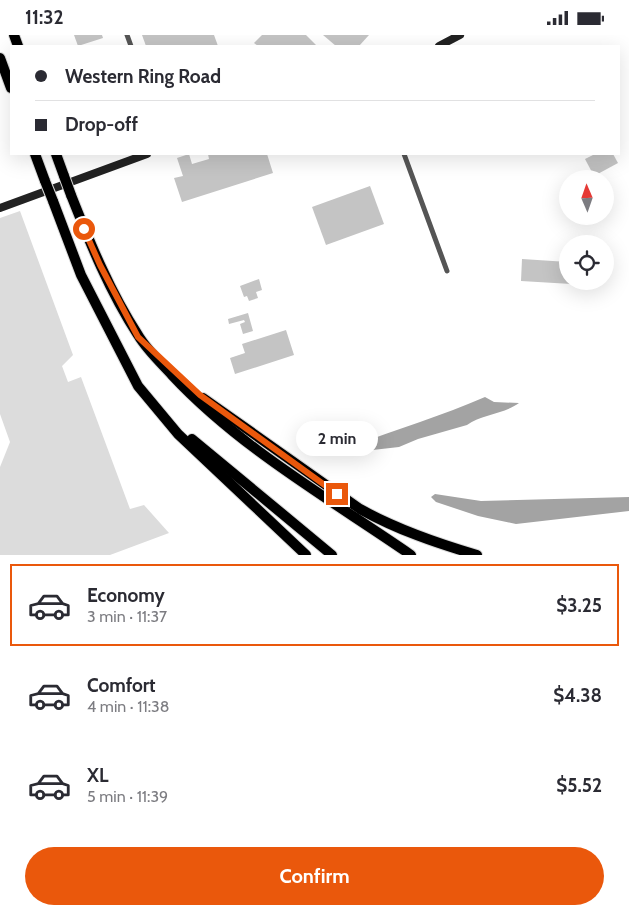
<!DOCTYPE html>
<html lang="en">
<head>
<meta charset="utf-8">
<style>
  :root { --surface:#fff; --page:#f7f7f7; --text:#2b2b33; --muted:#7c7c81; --line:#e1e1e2; --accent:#ea580c }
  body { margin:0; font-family:Cabin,sans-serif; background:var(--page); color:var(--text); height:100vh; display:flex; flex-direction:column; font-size:19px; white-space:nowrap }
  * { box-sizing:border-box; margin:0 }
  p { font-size:16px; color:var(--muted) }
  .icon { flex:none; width:28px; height:28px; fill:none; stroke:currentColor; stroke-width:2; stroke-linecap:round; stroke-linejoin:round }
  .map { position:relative; height:520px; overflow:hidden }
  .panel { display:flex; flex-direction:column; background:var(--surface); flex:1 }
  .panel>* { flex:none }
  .hud { position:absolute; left:10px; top:10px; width:610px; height:110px; border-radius:0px; box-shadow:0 5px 20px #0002; display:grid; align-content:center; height:110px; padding:0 25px; background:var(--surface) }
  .needle { width:32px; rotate:358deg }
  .fabs { position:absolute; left:559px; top:135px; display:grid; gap:10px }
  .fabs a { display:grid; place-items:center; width:55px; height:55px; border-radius:50%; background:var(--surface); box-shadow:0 5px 20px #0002; font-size:25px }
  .end { position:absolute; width:22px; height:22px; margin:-11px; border:6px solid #ea580c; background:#fff; box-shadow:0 0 0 2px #fff }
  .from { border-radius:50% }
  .bubble { position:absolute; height:35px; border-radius:18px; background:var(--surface); box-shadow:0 5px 20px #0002; font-size:16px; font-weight:700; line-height:35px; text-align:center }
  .hud b { display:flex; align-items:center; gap:18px; height:48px; font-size:19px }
  .hud b+b { border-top:1px solid var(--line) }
  .hud i { width:12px; height:12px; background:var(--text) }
  ul { padding:9px 0 0; list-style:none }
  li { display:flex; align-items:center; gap:15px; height:82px; margin:0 10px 8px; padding:0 15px; border:2px solid transparent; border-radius:0px }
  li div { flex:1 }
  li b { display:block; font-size:19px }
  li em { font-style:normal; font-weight:700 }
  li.active { border-color:var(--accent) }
  li>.icon { width:45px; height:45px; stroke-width:1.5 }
  .button { display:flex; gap:10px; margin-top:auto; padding:10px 25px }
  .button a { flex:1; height:58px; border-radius:30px; background:var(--accent); color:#fff; font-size:20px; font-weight:700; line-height:58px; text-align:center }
  .status { display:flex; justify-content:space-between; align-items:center; height:35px; padding:0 25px; background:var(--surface); direction:ltr }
  .status svg { height:14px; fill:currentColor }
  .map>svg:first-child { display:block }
</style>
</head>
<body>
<div class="status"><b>11:32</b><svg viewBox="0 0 49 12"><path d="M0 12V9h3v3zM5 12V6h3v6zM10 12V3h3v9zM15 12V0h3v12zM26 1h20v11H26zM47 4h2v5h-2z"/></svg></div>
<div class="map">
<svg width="629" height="520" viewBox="0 0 629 520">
  <rect width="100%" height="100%" fill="#fff"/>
  <path fill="#dcdcdc" d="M20 176 73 320 62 331 68 347 81 342 130 474 144 470 169 498 110 520H0V432L10 407 0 379V183Z"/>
  <g fill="#a3a3a3">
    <path d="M485 362 494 367 519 368C504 379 482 379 467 390L418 404 399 412 346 418 340 413 353 411C397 394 442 381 485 362Z"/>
    <path d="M435 459 481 466 629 462V476L516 489 478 481 436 467 431 462Z"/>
  </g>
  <g fill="#c4c4c4">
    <path d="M74 0H102L103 3 78 11Z"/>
    <path d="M142 0H214L218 11H146Z"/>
    <path d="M262 0H306L317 11H258L254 8Z"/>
    <path d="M323 0H369L359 11H336Z"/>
    <path d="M189 119 192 129 209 124 208 119H267L273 138 182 167 174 143 183 141 177 123Z"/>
    <path d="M595 119H613L618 128 594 141 585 124Z"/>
    <path d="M370 151 384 189 326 210 312 172Z"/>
    <path d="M583 181H605L586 189Z"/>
    <path d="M522 224 568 227V246H589L588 250 521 246Z"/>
    <path d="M259 244 262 255 256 257 258 263 249 266 247 261 244 262 240 251Z"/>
    <path d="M248 278 253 296 243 299 240 289 245 287 244 285 229 289 228 284Z"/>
    <path d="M286 295 294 320 235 339 230 323 245 318 242 309Z"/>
  </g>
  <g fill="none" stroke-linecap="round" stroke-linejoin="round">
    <g stroke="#dbdbdb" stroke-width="12">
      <g id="highway">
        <path d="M14 0 18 11"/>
        <path d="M0 23 11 53"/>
        <path d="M35 119 45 146"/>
        <path d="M56 119 64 141"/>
        <path d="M71 160C90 208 110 257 138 300 147 315 161 328 172 340 240 413 330 464 411 520"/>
        <path d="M53 166 81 240 138 351 178 399 306 520"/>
        <path d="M203 363 360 474C398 495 436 508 477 520"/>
        <path d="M192 404 332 520"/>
      </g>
    </g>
    <g stroke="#555" stroke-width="5">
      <path d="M127 0 131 11"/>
      <path d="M404 119 447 236"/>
    </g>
    <g stroke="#222" stroke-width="8">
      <path d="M439 11 460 0"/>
      <path d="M0 173 147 119"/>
    </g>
    <use href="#highway" stroke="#000" stroke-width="10"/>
    <g stroke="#dbdbdb" stroke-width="12" stroke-linecap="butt">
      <g id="highway-bridge">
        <path d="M64 141 71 160"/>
        <path d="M45 146 53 166"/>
      </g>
    </g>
    <use href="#highway-bridge" stroke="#000" stroke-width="10"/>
  </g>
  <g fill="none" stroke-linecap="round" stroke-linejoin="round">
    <path stroke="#ea580c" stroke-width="6" d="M84 194 100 230 138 302 200 360 337 459"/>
  </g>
</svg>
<div class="fabs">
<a><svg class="needle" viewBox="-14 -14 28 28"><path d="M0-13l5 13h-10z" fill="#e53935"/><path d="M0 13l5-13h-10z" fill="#7c7c81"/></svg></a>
<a><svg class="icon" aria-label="locate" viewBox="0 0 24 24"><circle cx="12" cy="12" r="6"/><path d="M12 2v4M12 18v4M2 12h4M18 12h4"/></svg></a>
</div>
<i class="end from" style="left:84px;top:194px"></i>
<i class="end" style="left:337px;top:459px"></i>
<div class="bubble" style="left:296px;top:386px;width:82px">2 min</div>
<div class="hud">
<b><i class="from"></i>Western Ring Road</b>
<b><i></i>Drop-off</b>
</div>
</div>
<section class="panel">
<ul>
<li class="active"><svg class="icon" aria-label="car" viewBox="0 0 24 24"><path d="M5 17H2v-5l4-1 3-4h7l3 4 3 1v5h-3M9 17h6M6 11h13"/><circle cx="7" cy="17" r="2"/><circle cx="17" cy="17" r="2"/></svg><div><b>Economy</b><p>3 min · 11:37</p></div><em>$3.25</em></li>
<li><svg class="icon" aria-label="car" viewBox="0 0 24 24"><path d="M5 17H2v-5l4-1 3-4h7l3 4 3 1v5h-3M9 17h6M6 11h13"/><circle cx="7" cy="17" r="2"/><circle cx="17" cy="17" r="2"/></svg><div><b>Comfort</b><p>4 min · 11:38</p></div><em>$4.38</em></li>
<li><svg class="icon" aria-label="car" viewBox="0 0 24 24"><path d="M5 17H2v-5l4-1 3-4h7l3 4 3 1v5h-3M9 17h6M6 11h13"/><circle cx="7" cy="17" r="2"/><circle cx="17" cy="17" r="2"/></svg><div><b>XL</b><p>5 min · 11:39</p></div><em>$5.52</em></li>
</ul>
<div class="button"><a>Confirm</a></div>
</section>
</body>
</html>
